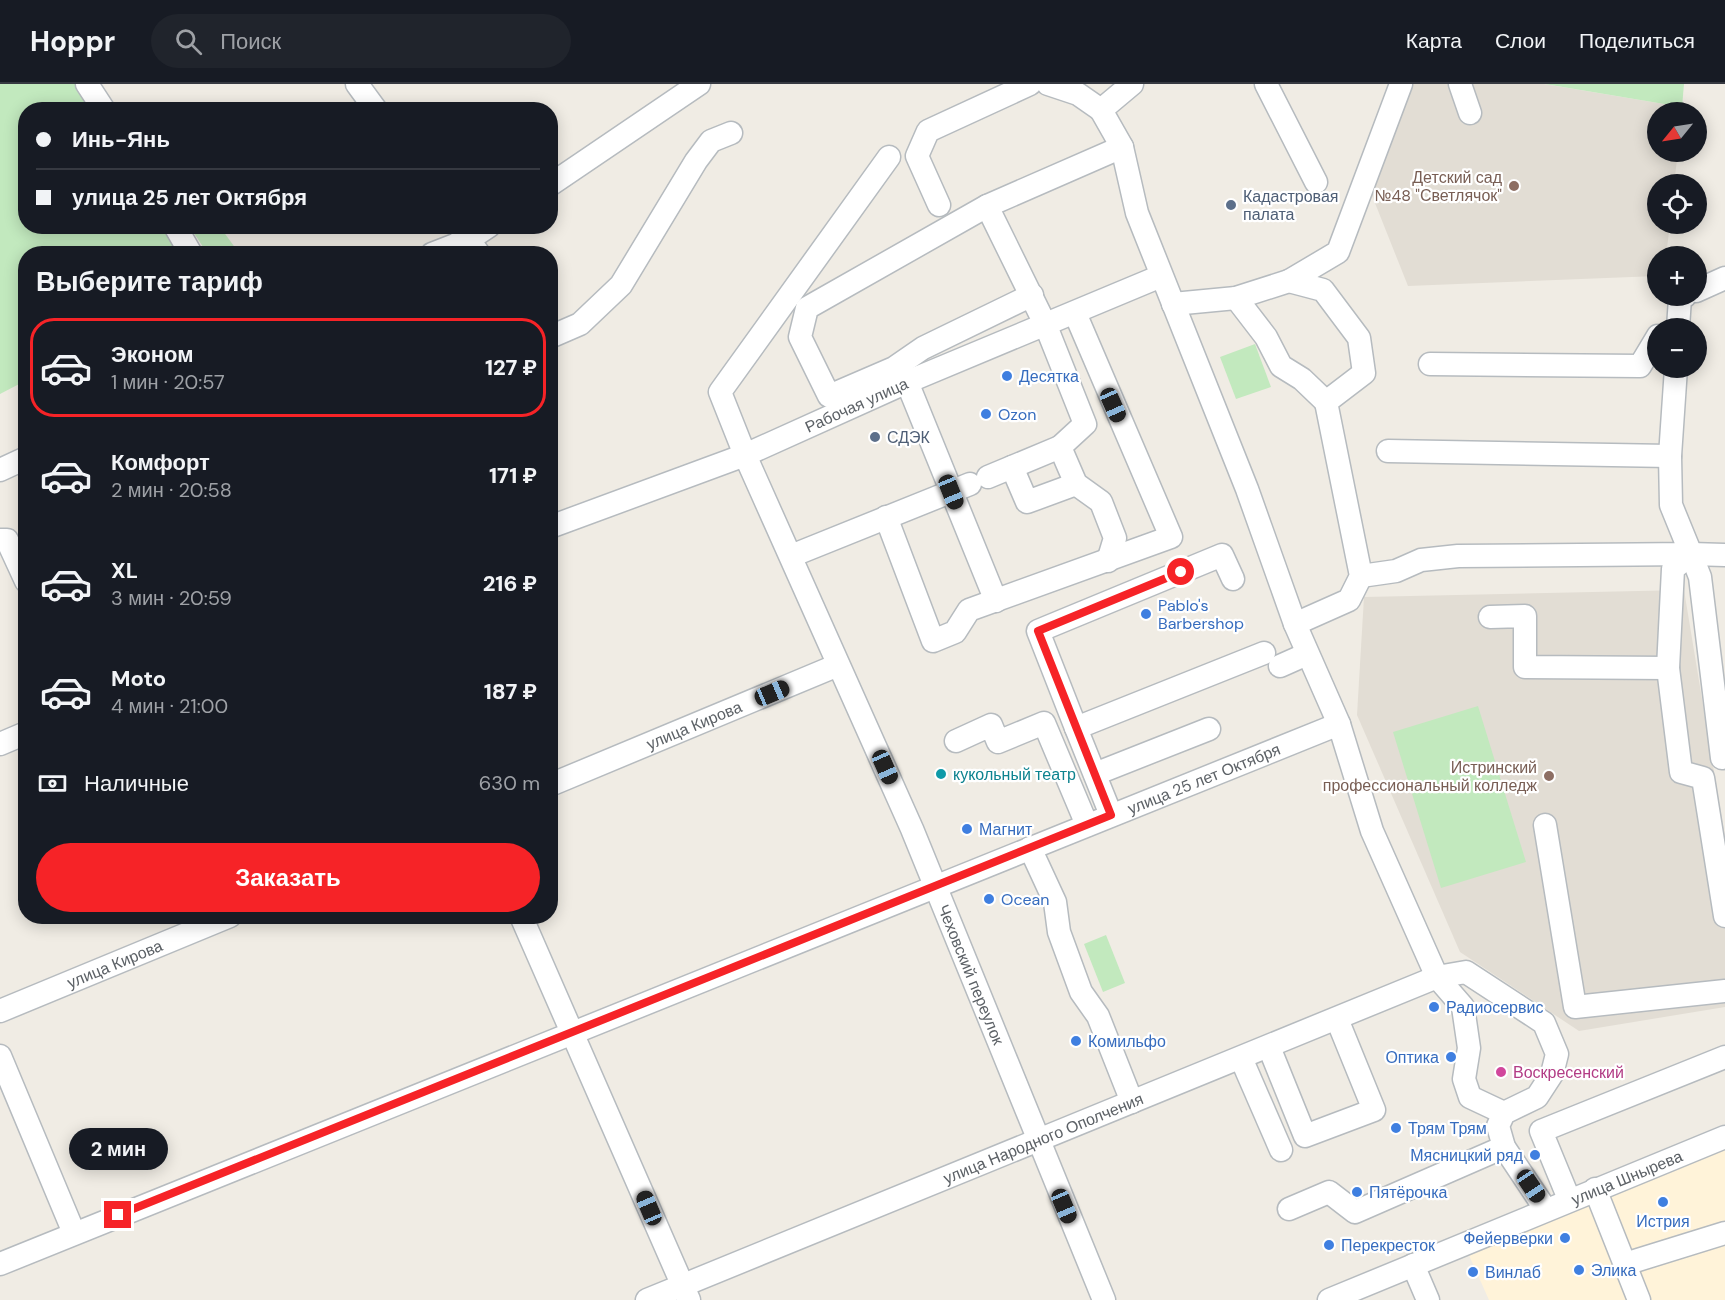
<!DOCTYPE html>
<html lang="ru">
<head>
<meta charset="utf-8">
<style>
  :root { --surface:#171b24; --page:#20242c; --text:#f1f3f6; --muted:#9ea1a6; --line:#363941; --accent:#f62327 }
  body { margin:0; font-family:"DM Sans",sans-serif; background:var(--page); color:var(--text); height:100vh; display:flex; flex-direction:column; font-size:22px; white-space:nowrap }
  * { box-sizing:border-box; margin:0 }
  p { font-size:20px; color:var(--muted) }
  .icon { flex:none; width:33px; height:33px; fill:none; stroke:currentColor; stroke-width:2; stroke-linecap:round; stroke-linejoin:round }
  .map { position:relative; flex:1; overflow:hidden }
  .sheet { position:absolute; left:18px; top:162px; width:540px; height:678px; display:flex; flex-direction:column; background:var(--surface); border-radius:24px; box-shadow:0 3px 15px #0003 }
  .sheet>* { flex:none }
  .banner { position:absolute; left:18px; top:18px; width:540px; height:132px; border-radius:24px; box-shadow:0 3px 15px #0003; display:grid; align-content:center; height:132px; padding:0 18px; background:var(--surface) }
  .needle { width:39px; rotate:240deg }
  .buttons { position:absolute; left:1647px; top:18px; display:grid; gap:12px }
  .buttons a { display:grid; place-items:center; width:60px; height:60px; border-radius:50%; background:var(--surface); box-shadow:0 3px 15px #0003; font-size:30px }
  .end { position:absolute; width:27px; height:27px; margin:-14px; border:8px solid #f62327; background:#fff; box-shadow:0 0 0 3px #fff }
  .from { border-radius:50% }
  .bubble { position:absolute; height:42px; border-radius:21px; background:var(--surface); box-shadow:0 3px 15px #0003; font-size:20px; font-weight:800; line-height:42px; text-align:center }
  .car { position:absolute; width:18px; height:36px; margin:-18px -9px; border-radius:8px; box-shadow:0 0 4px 2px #0007; background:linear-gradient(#222 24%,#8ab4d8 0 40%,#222 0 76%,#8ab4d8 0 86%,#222 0) }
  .banner b { display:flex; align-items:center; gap:21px; height:57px; font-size:22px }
  .banner b+b { border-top:2px solid var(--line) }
  .banner i { width:15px; height:15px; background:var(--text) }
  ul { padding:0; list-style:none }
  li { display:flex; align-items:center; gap:18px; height:99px; margin:0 12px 9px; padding:0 6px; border:3px solid transparent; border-radius:24px }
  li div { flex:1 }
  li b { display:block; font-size:22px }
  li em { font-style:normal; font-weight:800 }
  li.on { border-color:var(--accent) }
  li>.icon { width:54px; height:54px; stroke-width:1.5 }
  h2 { padding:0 18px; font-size:27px; line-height:72px }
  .pay { display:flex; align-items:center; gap:15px; height:66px; padding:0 18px; font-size:22px }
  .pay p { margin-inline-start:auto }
  .cta { display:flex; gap:12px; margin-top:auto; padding:12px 18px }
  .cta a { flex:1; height:69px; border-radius:36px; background:var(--accent); color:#fff; font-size:24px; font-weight:800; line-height:69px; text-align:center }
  header { display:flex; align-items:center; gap:36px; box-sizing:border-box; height:84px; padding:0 30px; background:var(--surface); border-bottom:2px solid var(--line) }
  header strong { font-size:28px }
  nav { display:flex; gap:33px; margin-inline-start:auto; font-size:21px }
  .search { width:420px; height:54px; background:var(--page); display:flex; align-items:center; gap:15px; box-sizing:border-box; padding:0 21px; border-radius:33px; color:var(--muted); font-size:22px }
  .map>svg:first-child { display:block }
</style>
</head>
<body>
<header>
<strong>Hoppr</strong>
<div class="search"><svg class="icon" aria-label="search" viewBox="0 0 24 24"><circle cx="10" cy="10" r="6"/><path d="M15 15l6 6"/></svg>Поиск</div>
<nav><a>Карта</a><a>Слои</a><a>Поделиться</a></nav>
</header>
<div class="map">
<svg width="1725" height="1216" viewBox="0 0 1725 1216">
  <rect width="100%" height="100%" fill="#f0ece4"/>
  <path fill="#fff3d9" d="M1725 1053V1216H1489L1464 1160Z"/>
  <g fill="#e2ddd4">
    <path d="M1411 0H1544L1682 23V28H1658V68H1678L1674 100H1658V140H1670L1666 172H1658L1657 192 1408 202 1369 104Z"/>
    <path d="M1684 506 1725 754V923L1579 947 1460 868 1357 631 1364 513Z"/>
  </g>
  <g fill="#c2e9be">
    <path d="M0 0H87L104 25 26 26V142L175 143 191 169 26 170 25 297 0 310Z"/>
    <path d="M1545 0H1684L1682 23Z"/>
    <path d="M190 143H220L239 169H207Z"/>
    <path d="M1255 260 1271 303 1236 315 1220 273Z"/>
    <path d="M1478 622 1526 778 1441 804 1393 648Z"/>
    <path d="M1106 851 1125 899 1103 908 1084 860Z"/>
  </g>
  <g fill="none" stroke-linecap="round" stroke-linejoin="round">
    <g stroke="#b6bbbf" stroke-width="25">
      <g id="minor">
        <path d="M87 0 104 26"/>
        <path d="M357 0 376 26"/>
        <path d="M1048 0 1078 10 1101 26"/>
        <path d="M1132 0 1101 26 1122 63 1137 129 1247 405 1295 540 1339 640 1372 747 1437 893 1463 923 1469 964 1464 995 1470 1013 1504 1029"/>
        <path d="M1266 0 1316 98"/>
        <path d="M1460 0 1470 29"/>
        <path id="s1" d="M889 73 720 308 745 371 912 745 1104 1216"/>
        <path d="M550 101 699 0"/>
        <path d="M939 121 917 72 928 47 1030 0"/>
        <path d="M987 122 1046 242 1085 340 1060 363 1076 400 1101 418 1115 454 1108 477"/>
        <path d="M175 142 191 170"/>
        <path d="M459 142 479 170"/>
        <path d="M432 170 468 156 489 142"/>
        <path d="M1289 197 1338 168 1401 0"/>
        <path d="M1696 207 1725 194"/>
        <path d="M1032 211 923 264 894 284 829 312 800 253 807 224 987 122 1122 63"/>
        <path d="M1236 214 1266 253 1281 282 1302 295 1326 318"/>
        <path d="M1173 220 1236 214 1289 197 1323 206 1359 254 1364 289 1326 318 1361 492 1349 516 1295 540"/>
        <path d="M1678 244 1680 214 1685 212"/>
        <path d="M550 253 580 240 621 201 696 77 711 57 731 49"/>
        <path d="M1430 280 1640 282 1658 252"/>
        <path d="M907 298 996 517"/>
        <path d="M1388 367 1670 372"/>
        <path d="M1012 383 1027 418 1076 400"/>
        <path d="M0 386 26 374"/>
        <path d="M988 393 1060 363"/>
        <path d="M886 433 933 557 955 548 969 526 1171 453 1075 229"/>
        <path id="s2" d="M550 443 745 371 907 298 1161 192"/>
        <path d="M0 456H7L26 497"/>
        <path d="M1691 470 1700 493 1722 674"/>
        <path d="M1725 471 1691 470 1673 485 1668 584 1681 688 1703 694 1725 832"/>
        <path d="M791 472 970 400"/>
        <path d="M1361 492 1396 487 1421 476 1458 472 1691 470 1671 421 1670 372 1676 284"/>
        <path d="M1490 533 1525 532V583L1668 584"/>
        <path d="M1280 582 1307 570"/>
        <path d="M1076 644 1038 547 1222 471 1233 495"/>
        <path d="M956 657 991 641 998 658 1044 639 1087 741"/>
        <path d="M0 660 26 649"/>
        <path d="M1095 690 1209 645"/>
        <path id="s3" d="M550 701 838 581"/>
        <path d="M1111 731 1076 644 1264 569"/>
        <path d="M1545 741 1575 923 1725 907"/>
        <path d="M1030 764 1055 818 1059 848 1081 908 1098 932 1132 1018"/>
        <path d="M521 832 689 1216"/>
        <path id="s4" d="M0 927 230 832"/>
        <path d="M1269 963 1305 1052 1374 1026 1337 935"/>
        <path d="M0 972 74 1149"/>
        <path d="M1241 974 1281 1066"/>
        <path d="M1595 1105 1639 1216"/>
        <path d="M1569 1115 1541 1047 1725 973"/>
        <path d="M1289 1125 1329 1108 1355 1128 1504 1063"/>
        <path id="s5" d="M0 1180 1339 640"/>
        <path d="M1625 1180 1725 1149"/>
        <path d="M1413 1181 1428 1216"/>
        <path id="s6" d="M647 1216 1437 893 1466 888 1544 939 1557 970 1552 990 1537 1013 1504 1029 1498 1042 1504 1063 1546 1126"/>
        <path id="s7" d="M1329 1216 1725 1053"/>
      </g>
    </g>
    <use href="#minor" stroke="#fff" stroke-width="22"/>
  </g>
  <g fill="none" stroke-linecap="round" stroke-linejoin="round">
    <path stroke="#f62327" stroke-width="8" d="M118 1131 1111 731 1038 547 1181 488"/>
  </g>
  <g fill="#8d6e63" stroke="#fff" stroke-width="2">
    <circle cx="1514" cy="102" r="6"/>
    <circle cx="1549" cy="692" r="6"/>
  </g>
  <g fill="#5c6f8a" stroke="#fff" stroke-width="2">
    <circle cx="1231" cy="121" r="6"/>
    <circle cx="875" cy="353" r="6"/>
  </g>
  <g fill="#3f7fe0" stroke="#fff" stroke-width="2">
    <circle cx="1007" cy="292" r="6"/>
    <circle cx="986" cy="330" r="6"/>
    <circle cx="1146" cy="530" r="6"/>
    <circle cx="967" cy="745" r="6"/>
    <circle cx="989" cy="815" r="6"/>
    <circle cx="1434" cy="923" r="6"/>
    <circle cx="1076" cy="957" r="6"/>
    <circle cx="1451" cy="973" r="6"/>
    <circle cx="1396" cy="1044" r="6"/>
    <circle cx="1535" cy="1071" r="6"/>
    <circle cx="1357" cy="1108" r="6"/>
    <circle cx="1663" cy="1118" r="6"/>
    <circle cx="1565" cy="1154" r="6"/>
    <circle cx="1329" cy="1161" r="6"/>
    <circle cx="1579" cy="1186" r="6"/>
    <circle cx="1473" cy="1188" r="6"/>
  </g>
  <circle fill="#0f9aa8" stroke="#fff" stroke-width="2" cx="941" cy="690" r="6"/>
  <circle fill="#d1479c" stroke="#fff" stroke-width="2" cx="1501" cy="988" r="6"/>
  <g text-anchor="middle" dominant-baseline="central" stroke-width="4.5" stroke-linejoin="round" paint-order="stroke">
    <g font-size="16" fill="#785e54" stroke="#fff" text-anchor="end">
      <text x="1502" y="93">Детский сад<tspan x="1502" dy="18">№48 "Светлячок"</tspan></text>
      <text x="1537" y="683">Истринский<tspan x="1537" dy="18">профессиональный колледж</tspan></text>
    </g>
    <g font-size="16" fill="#4e5e75" stroke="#fff" text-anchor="start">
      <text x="1243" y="112">Кадастровая<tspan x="1243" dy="18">палата</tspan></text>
      <text x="887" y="353">СДЭК</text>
    </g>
    <g font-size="16" fill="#366cbe" stroke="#fff" text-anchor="start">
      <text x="1019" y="292">Десятка</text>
      <text x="998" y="330">Ozon</text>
      <text x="1158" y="521">Pablo's<tspan x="1158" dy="18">Barbershop</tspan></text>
      <text x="979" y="745">Магнит</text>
      <text x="1001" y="815">Ocean</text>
      <text x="1446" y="923">Радиосервис</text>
      <text x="1088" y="957">Комильфо</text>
      <text x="1439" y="973" text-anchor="end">Оптика</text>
      <text x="1408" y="1044">Трям Трям</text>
      <text x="1523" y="1071" text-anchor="end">Мясницкий ряд</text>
      <text x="1369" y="1108">Пятёрочка</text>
      <text x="1663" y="1137" text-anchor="middle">Истрия</text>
      <text x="1553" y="1154" text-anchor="end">Фейерверки</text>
      <text x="1341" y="1161">Перекресток</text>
      <text x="1591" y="1186">Элика</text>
      <text x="1485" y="1188">Винлаб</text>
    </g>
    <g font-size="16" fill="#5c6166" stroke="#fff">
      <text stroke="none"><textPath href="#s2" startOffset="330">Рабочая улица</textPath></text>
      <text stroke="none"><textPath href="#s3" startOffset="156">улица Кирова</textPath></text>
      <text stroke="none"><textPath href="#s5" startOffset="1298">улица 25 лет Октября</textPath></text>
      <text stroke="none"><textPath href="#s4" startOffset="124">улица Кирова</textPath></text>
      <text stroke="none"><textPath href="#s1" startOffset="924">Чеховский переулок</textPath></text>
      <text stroke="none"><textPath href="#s6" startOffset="428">улица Народного Ополчения</textPath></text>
      <text stroke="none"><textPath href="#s7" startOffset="322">улица Шнырева</textPath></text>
    </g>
    <g font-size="16" fill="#0d838f" stroke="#fff" text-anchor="start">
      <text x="953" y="690">кукольный театр</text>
    </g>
    <g font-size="16" fill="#b23c85" stroke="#fff" text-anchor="start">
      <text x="1513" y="988">Воскресенский</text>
    </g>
  </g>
</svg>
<div class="buttons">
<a><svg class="needle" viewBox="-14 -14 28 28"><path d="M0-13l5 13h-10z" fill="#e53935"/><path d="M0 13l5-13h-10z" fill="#9ea1a6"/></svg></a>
<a><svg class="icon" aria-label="locate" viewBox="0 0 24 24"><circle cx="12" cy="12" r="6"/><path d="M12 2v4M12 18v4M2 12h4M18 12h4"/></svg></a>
<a>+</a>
<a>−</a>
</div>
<i class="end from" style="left:1181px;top:488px"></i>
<i class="end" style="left:118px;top:1131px"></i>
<div class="bubble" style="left:69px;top:1044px;width:99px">2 мин</div>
<i class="car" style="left:1113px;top:321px;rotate:156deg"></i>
<i class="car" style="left:951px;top:408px;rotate:158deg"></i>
<i class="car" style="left:772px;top:609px;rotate:67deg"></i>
<i class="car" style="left:885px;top:683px;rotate:156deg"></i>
<i class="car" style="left:1531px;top:1102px;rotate:146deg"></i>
<i class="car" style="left:1064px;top:1122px;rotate:157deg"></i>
<i class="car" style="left:649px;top:1124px;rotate:337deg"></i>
<div class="banner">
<b><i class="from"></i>Инь-Янь</b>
<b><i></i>улица 25 лет Октября</b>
</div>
<section class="sheet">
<h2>Выберите тариф</h2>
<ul>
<li class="on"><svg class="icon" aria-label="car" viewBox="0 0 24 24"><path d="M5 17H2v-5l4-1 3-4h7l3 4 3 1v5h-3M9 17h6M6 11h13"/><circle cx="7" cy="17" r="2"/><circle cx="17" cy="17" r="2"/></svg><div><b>Эконом</b><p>1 мин · 20:57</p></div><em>127 ₽</em></li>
<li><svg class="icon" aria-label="car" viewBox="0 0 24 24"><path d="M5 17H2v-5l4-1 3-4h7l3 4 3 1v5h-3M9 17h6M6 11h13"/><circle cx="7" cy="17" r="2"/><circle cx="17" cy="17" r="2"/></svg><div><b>Комфорт</b><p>2 мин · 20:58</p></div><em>171 ₽</em></li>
<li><svg class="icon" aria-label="car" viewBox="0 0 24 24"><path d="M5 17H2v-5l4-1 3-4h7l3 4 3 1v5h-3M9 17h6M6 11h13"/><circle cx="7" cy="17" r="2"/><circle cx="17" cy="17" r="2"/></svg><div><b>XL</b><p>3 мин · 20:59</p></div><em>216 ₽</em></li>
<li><svg class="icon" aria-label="car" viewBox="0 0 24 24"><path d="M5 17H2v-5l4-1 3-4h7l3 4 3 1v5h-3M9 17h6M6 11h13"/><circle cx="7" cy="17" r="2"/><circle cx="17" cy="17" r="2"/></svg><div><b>Moto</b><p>4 мин · 21:00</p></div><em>187 ₽</em></li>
</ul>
<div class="pay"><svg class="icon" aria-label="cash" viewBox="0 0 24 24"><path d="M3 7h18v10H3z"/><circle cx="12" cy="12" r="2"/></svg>Наличные<p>630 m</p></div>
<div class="cta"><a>Заказать</a></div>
</section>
</div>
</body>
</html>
